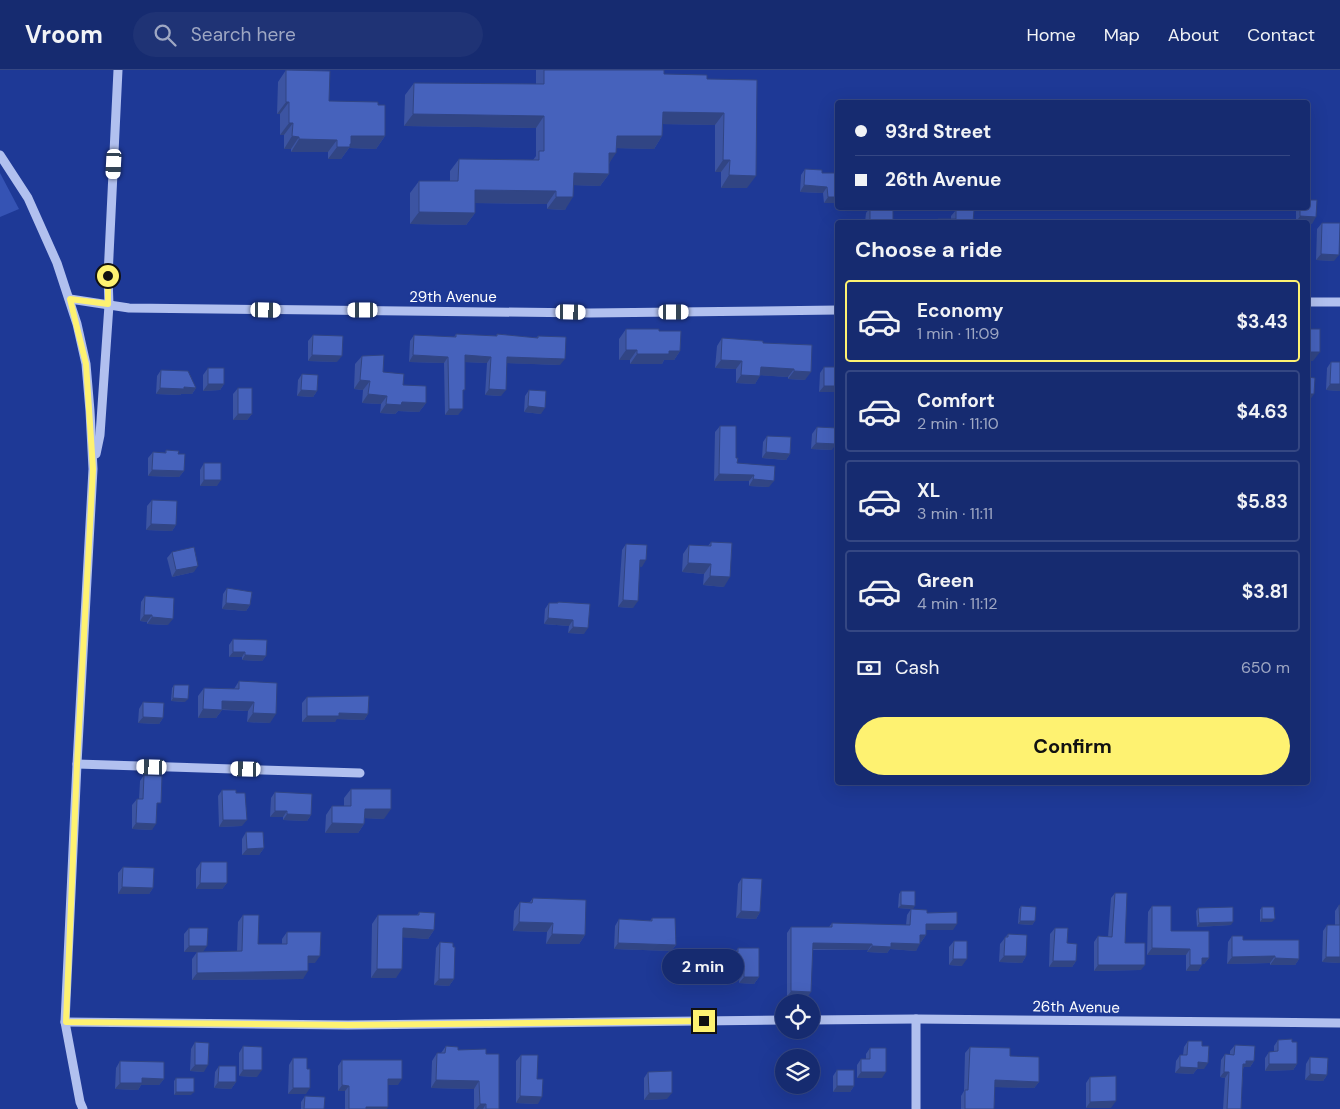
<!DOCTYPE html>
<html lang="en">
<head>
<meta charset="utf-8">
<style>
  :root { --surface:#162b70; --page:#1f3375; --text:#f1f3f6; --muted:#9ea7c3; --line:#354783; --accent:#fef271 }
  body { margin:0; font-family:"DM Sans",sans-serif; background:var(--page); color:var(--text); height:100vh; display:flex; flex-direction:column; font-size:19px; white-space:nowrap }
  * { box-sizing:border-box; margin:0 }
  p { font-size:16px; color:var(--muted) }
  .icon { flex:none; width:28px; height:28px; fill:none; stroke:currentColor; stroke-width:2; stroke-linecap:round; stroke-linejoin:round }
  .map { position:relative; flex:1; overflow:hidden }
  .panel { position:absolute; left:835px; top:150px; width:475px; height:565px; display:flex; flex-direction:column; background:var(--surface); border-radius:5px; box-shadow:0 5px 20px #0002,0 0 0 1px var(--line) }
  .panel>* { flex:none }
  .hud { position:absolute; left:835px; top:30px; width:475px; height:110px; border-radius:5px; box-shadow:0 5px 20px #0002,0 0 0 1px var(--line); display:grid; align-content:center; height:110px; padding:0 20px; background:var(--surface) }
  .fabs { position:absolute; left:775px; top:924px; display:grid; gap:10px }
  .fabs a { display:grid; place-items:center; width:45px; height:45px; border-radius:50%; background:var(--surface); box-shadow:0 5px 20px #0002,0 0 0 1px var(--line); font-size:25px }
  .end { position:absolute; width:22px; height:22px; margin:-11px; border:6px solid #fef271; background:#111; box-shadow:0 0 0 2px #111 }
  .from { border-radius:50% }
  .bubble { position:absolute; height:35px; border-radius:18px; background:var(--surface); box-shadow:0 5px 20px #0002,0 0 0 1px var(--line); font-size:16px; font-weight:700; line-height:35px; text-align:center }
  .car { position:absolute; width:15px; height:30px; margin:-15px -8px; border-radius:6px; box-shadow:0 0 4px 1px #0007; background:linear-gradient(#fff 24%,#345 0 40%,#fff 0 76%,#345 0 86%,#fff 0) }
  .hud b { display:flex; align-items:center; gap:18px; height:48px; font-size:19px }
  .hud b+b { border-top:1px solid var(--line) }
  .hud i { width:12px; height:12px; background:var(--text) }
  ul { padding:0; list-style:none }
  li { display:flex; align-items:center; gap:15px; height:82px; margin:0 10px 8px; padding:0 10px; border:2px solid var(--line); border-radius:5px }
  li div { flex:1 }
  li b { display:block; font-size:19px }
  li em { font-style:normal; font-weight:700 }
  li.on { border-color:var(--accent) }
  li>.icon { width:45px; height:45px; stroke-width:1.5 }
  h2 { padding:0 20px; font-size:22px; line-height:60px }
  .pay { display:flex; align-items:center; gap:12px; height:55px; padding:0 20px; font-size:19px }
  .pay p { margin-inline-start:auto }
  .button { display:flex; gap:10px; margin-top:auto; padding:10px 20px }
  .button a { flex:1; height:58px; border-radius:30px; background:var(--accent); color:#111; font-size:20px; font-weight:700; line-height:58px; text-align:center }
  header { display:flex; align-items:center; gap:30px; box-sizing:border-box; height:70px; padding:0 25px; background:var(--surface); border-bottom:1px solid var(--line) }
  header strong { font-size:24px }
  nav { display:flex; gap:28px; margin-inline-start:auto; font-size:18px }
  .search { width:350px; height:45px; background:var(--page); display:flex; align-items:center; gap:12px; box-sizing:border-box; padding:0 18px; border-radius:28px; color:var(--muted); font-size:19px }
  .map>svg:first-child { display:block }
</style>
</head>
<body>
<header>
<strong>Vroom</strong>
<div class="search"><svg class="icon" aria-label="search" viewBox="0 0 24 24"><circle cx="10" cy="10" r="6"/><path d="M15 15l6 6"/></svg>Search here</div>
<nav><a>Home</a><a>Map</a><a>About</a><a>Contact</a></nav>
</header>
<div class="map">
<svg width="1340" height="1039" viewBox="0 0 1340 1039">
  <rect width="100%" height="100%" fill="#1e3996"/>
  <path fill="#3553b4" d="M0 103 19 139 0 147Z"/>
  <g fill="none" stroke-linecap="round" stroke-linejoin="round">
    <g stroke="#b1c0ef" stroke-width="9">
      <path d="M0 85 28 128 57 193 77 254 86 294 90 341 93 399 77 694 65 952 80 1032 83 1039"/>
      <path d="M70 229 129 238 590 243 838 240"/>
      <path d="M1308 232H1340"/>
      <path d="M96 384 100 365 109 235 108 206 118 0"/>
      <path d="M77 694 360 703"/>
      <path d="M811 950 916 949 1340 953"/>
      <path d="M65 952 348 955 784 950"/>
      <path d="M916 1039V949"/>
    </g>
  </g>
  <g fill="#3c54a2">
    <path d="M286 0 329 31 378 35 385 66 376 79 349 78 341 89H328V82H291V79H284V65H280V44H277L278 12Z"/>
    <path d="M536 0H664V4L707 9 757 10 747 118H721V102H715V55L663 54 662 66 654 79 616 78 609 94V104L600 116 574 115 565 140 547 139V134L475 133V143L466 155 410 154V123L419 111H450V101L459 89 533 90 536 86V58L404 56 405 25 414 13 536 14Z"/>
    <path d="M805 99 822 103 836 133H824L823 123 800 122 801 105Z"/>
    <path d="M870 138H917L915 141 893 140V152H865L866 143Z"/>
    <path d="M1296 138H1308L1312 154 1308 152H1296Z"/>
    <path d="M956 140 973 152H936L938 149H951V146Z"/>
    <path d="M1322 153 1334 191 1316 190 1317 159Z"/>
    <path d="M626 259 659 261 680 281 674 290H664L662 294H630V290H619V269Z"/>
    <path d="M456 264 496 266 497 264 536 268 538 266 560 295 507 293 501 326 485 325 487 293 465 292 463 323 458 345H445L444 293 409 292 410 271 414 265 454 267Z"/>
    <path d="M313 265 337 292 308 291V271Z"/>
    <path d="M722 268 763 273 812 275 805 310 788 309V307L760 305 755 314 736 313V299L715 298 717 276Z"/>
    <path d="M362 286 383 302 403 315 426 333 419 342 398 341 395 344 380 343 381 334 362 333 363 320 354 319 355 294Z"/>
    <path d="M1331 292 1340 321 1326 320 1327 298Z"/>
    <path d="M824 297H838V320L836 322H819L820 303Z"/>
    <path d="M208 298 224 314 220 320 203 321V305Z"/>
    <path d="M161 300 196 318 192 324H181L180 325 156 324 157 306Z"/>
    <path d="M302 304 317 321 313 327 297 326 298 310Z"/>
    <path d="M238 318 252 344 247 350H233V324Z"/>
    <path d="M529 320 541 344 524 342 525 326Z"/>
    <path d="M720 356 736 388 737 393 769 417 749 416V411H714L715 362Z"/>
    <path d="M817 357 832 380 811 379 812 364Z"/>
    <path d="M767 366 790 384 786 390 762 388 763 372Z"/>
    <path d="M166 380 184 401 179 407 148 406V388L153 382 165 383Z"/>
    <path d="M204 393 217 416H200V400Z"/>
    <path d="M152 430 176 455 172 461 146 460 147 436Z"/>
    <path d="M711 472 724 517 703 515 704 504 682 502 683 484 689 475 708 476Z"/>
    <path d="M626 474 642 497 640 496 633 538 618 537 622 480Z"/>
    <path d="M172 482 194 502 172 507 167 488Z"/>
    <path d="M227 518 250 535 246 541 222 539 223 524Z"/>
    <path d="M145 526 168 555 147 554V552L140 551 141 532Z"/>
    <path d="M558 532 584 564 568 563 569 556 544 554 545 539 549 533H557Z"/>
    <path d="M233 569 266 586 262 591 242 590V587H229V575Z"/>
    <path d="M239 611 270 653 247 652 248 641 222 640 216 648H198V626L204 618 234 619Z"/>
    <path d="M174 615 185 632 171 631 172 618Z"/>
    <path d="M307 627 368 644 364 650 336 649 335 652H302V633Z"/>
    <path d="M143 632 163 648 159 654 138 653 139 639Z"/>
    <path d="M144 705 157 738 152 760 132 759V735L137 729H139L140 711Z"/>
    <path d="M351 719 384 749 365 748 364 754 358 763H325L326 745 332 736H344V728Z"/>
    <path d="M222 720 242 756 219 757 218 726Z"/>
    <path d="M275 722 311 745 307 751 283 750V747H270L271 728Z"/>
    <path d="M246 762 264 778 259 785H242V769Z"/>
    <path d="M201 792 227 813 222 819H196V799Z"/>
    <path d="M123 797 153 818 149 824H118V803Z"/>
    <path d="M742 808 760 842 756 849 736 848 738 814Z"/>
    <path d="M901 821 913 839 898 838 899 824Z"/>
    <path d="M1115 823 1125 873 1141 900 1094 901V872L1098 866 1108 867 1111 828Z"/>
    <path d="M533 828 585 865 579 874H546L547 862 513 861 514 841 520 832H530Z"/>
    <path d="M1339 835H1340V893L1322 892 1323 861 1327 855H1335V841Z"/>
    <path d="M1021 836 1035 851 1032 855 1018 854 1019 839Z"/>
    <path d="M1152 836 1171 861 1209 888 1204 894H1202L1198 901H1186V885H1147L1148 842Z"/>
    <path d="M1262 837 1272 852H1260V840Z"/>
    <path d="M1198 838 1231 855 1197 857 1196 841Z"/>
    <path d="M911 839 927 843 953 860H926V865L921 872 920 871 916 881 890 879 887 883 867 882 868 880H813L807 928 787 927V863L791 857H829L832 853 906 855 907 845Z"/>
    <path d="M419 842 434 860 428 869 402 867 396 908H371L372 854 378 845H417Z"/>
    <path d="M243 845 258 874H282V869L287 862 315 893H308L303 909 192 910V889L197 882H184V864L189 858 203 882 237 881 238 852Z"/>
    <path d="M652 848 676 875 671 881 614 879 615 856 619 849 650 851Z"/>
    <path d="M1055 858 1067 873 1076 891 1072 897H1049L1050 864Z"/>
    <path d="M1008 864 1026 886 1022 893 999 892 1000 874Z"/>
    <path d="M1232 866 1243 870 1299 889 1295 895H1270V893L1227 894 1228 872Z"/>
    <path d="M954 871 962 896 949 895V877Z"/>
    <path d="M440 872 453 877 454 909 449 916 434 915 436 878Z"/>
    <path d="M738 878 759 907 754 914 739 913 740 902H731V889Z"/>
    <path d="M1278 970 1292 972 1297 994 1293 1000 1265 1001V988L1269 982H1274V976Z"/>
    <path d="M1188 971 1204 999H1197L1193 1004 1175 1003 1176 991 1180 985H1183L1184 977Z"/>
    <path d="M195 972 204 1002 190 1001 191 979Z"/>
    <path d="M1235 975 1254 991 1250 997H1244L1243 999 1241 1039H1223L1225 1008 1220 1007 1221 990 1225 984H1230V981Z"/>
    <path d="M243 976 257 1007 239 1006V983Z"/>
    <path d="M446 976 458 980 486 984 499 1039H474V1019L431 1018 432 991 437 983H441Z"/>
    <path d="M970 977 1010 986 1039 1012 1034 1018 995 1017 994 1039H961V1026L964 1021 965 983Z"/>
    <path d="M870 978 882 1008H857V995L861 989H866V984Z"/>
    <path d="M521 985 538 1034 516 1033V991Z"/>
    <path d="M1310 987 1327 1005 1323 1011 1305 1010 1306 994Z"/>
    <path d="M293 988 306 1024H288L289 995Z"/>
    <path d="M342 990 398 1015H388L387 1039H345V1021H338V996Z"/>
    <path d="M120 991 164 1009 159 1015H141L138 1020 115 1019 116 998Z"/>
    <path d="M219 996 236 1012 231 1019 214 1018 215 1002Z"/>
    <path d="M837 1000 854 1016 850 1022H833V1006Z"/>
    <path d="M648 1002 667 1029 644 1030V1008Z"/>
    <path d="M1090 1007 1111 1038H1086V1013Z"/>
    <path d="M176 1008 191 1025H174V1011Z"/>
    <path d="M305 1026 324 1039H301V1032Z"/>
  </g>
  <g fill="#314584">
    <path d="M286 32H289L280 44H277Z"/>
    <path d="M663 42 724 43 715 55 654 54Z"/>
    <path d="M413 44 544 46 536 58 404 56Z"/>
    <path d="M289 53H293L284 65H280Z"/>
    <path d="M292 66 299 67 291 79H284Z"/>
    <path d="M351 66H385L376 79 349 78 341 89H328L337 77Z"/>
    <path d="M617 66H662L654 79 608 78Z"/>
    <path d="M299 69 337 70 328 82H291Z"/>
    <path d="M609 83H616L608 95Z"/>
    <path d="M723 90H730L721 102H715Z"/>
    <path d="M574 103 609 104 600 116 565 115Z"/>
    <path d="M729 105 756 106 747 118H721Z"/>
    <path d="M804 115 827 117 823 123 800 122Z"/>
    <path d="M475 120 556 121 547 134 466 133Z"/>
    <path d="M556 127H573L565 140 547 139Z"/>
    <path d="M828 127H838V131L836 133H824Z"/>
    <path d="M891 138H917L915 141 889 140Z"/>
    <path d="M419 142 475 143 466 155 410 154Z"/>
    <path d="M1300 146 1316 147 1312 154 1308 153V152H1296Z"/>
    <path d="M1321 184 1339 185 1334 191 1316 190Z"/>
    <path d="M626 280H637L630 290H619Z"/>
    <path d="M669 281H680L674 290H664L662 294H630L637 284Z"/>
    <path d="M1308 282H1320L1313 291H1308Z"/>
    <path d="M312 285 342 286 337 292 308 291Z"/>
    <path d="M413 285 448 287 444 293 409 292Z"/>
    <path d="M465 285 491 287 487 293 461 292Z"/>
    <path d="M507 287 565 289 560 295 503 293Z"/>
    <path d="M721 290 742 291 736 299 715 298Z"/>
    <path d="M761 297 794 299 788 307 755 305Z"/>
    <path d="M794 301 811 302 805 310 788 309Z"/>
    <path d="M741 305 760 306 755 314 736 313Z"/>
    <path d="M360 310 370 311 363 320 354 319Z"/>
    <path d="M208 314H224L220 320 203 321Z"/>
    <path d="M1330 314H1340V321L1326 320Z"/>
    <path d="M824 316H838V320L836 322H819Z"/>
    <path d="M184 317 196 318 192 324H181L180 325 156 324 160 318Z"/>
    <path d="M489 319 506 320 501 326 485 325Z"/>
    <path d="M301 320 317 321 313 327 297 326Z"/>
    <path d="M368 324 387 326 381 334 362 333Z"/>
    <path d="M1308 324H1314L1310 330H1308Z"/>
    <path d="M402 332 426 333 419 342 398 341 395 344 380 343 386 334Z"/>
    <path d="M528 336 545 338 541 344 524 342Z"/>
    <path d="M449 339H463L458 345H445Z"/>
    <path d="M238 344H252L247 350H233Z"/>
    <path d="M816 373 836 374 832 380 811 379Z"/>
    <path d="M766 382 790 384 786 390 762 388Z"/>
    <path d="M152 400 184 401 179 407 148 406Z"/>
    <path d="M719 404 754 405 749 411H714Z"/>
    <path d="M753 409 774 411 769 417 749 416Z"/>
    <path d="M204 410H221L217 416H200Z"/>
    <path d="M151 454 176 455 172 461 146 460Z"/>
    <path d="M640 490H646L642 497 636 496Z"/>
    <path d="M688 493 711 494 704 504 682 502Z"/>
    <path d="M198 496 194 502 172 507 176 500Z"/>
    <path d="M710 506 730 507 724 517 703 515Z"/>
    <path d="M623 530 638 531 633 538 618 537Z"/>
    <path d="M226 533 250 535 246 541 222 539Z"/>
    <path d="M144 545H152L147 552 140 551Z"/>
    <path d="M152 547 173 549 168 555 147 554Z"/>
    <path d="M548 548 573 550 569 556 544 554Z"/>
    <path d="M573 557 588 558 584 564 568 563Z"/>
    <path d="M233 582H245L242 587H229Z"/>
    <path d="M245 585 266 586 262 591 242 590Z"/>
    <path d="M173 628 188 629 185 632 171 631Z"/>
    <path d="M222 631 254 632 248 641 216 639Z"/>
    <path d="M203 639 222 640 216 648H198Z"/>
    <path d="M253 643 276 644 270 653 247 652Z"/>
    <path d="M339 643 368 644 364 650 337 649 335 652H302L307 646Z"/>
    <path d="M143 647 163 648 159 654 138 653Z"/>
    <path d="M365 739H391L384 749 358 748Z"/>
    <path d="M275 741H287L283 747H270Z"/>
    <path d="M287 744 311 745 307 751 283 750Z"/>
    <path d="M223 750H247L242 756 219 757Z"/>
    <path d="M136 753 156 754 152 760 132 759Z"/>
    <path d="M332 753 364 754 358 763H325Z"/>
    <path d="M264 778 259 785H242L247 779Z"/>
    <path d="M200 813H227L222 819H196Z"/>
    <path d="M122 817 153 818 149 824H118Z"/>
    <path d="M901 835 915 836 913 839 898 838Z"/>
    <path d="M741 841 760 842 756 849 736 848Z"/>
    <path d="M1262 849H1275L1272 852H1260Z"/>
    <path d="M1020 851H1035L1032 855 1018 854Z"/>
    <path d="M519 852 553 853 547 862 513 861Z"/>
    <path d="M1233 852 1231 855 1197 857 1199 853Z"/>
    <path d="M926 854H957L953 860H922Z"/>
    <path d="M403 858 434 860 428 869 396 867Z"/>
    <path d="M552 864 585 865 579 874H546Z"/>
    <path d="M920 865H926L921 872 916 871Z"/>
    <path d="M618 873 676 875 671 881 614 879Z"/>
    <path d="M813 873 872 874 868 880 809 879Z"/>
    <path d="M891 873 920 874 916 881 890 879 887 883 867 882 872 876Z"/>
    <path d="M189 876H207L203 882H184Z"/>
    <path d="M1152 878 1190 879 1186 885H1147Z"/>
    <path d="M308 886H320L315 893H303Z"/>
    <path d="M1004 886H1026L1022 893 999 892Z"/>
    <path d="M1275 886 1270 893 1227 894 1232 887Z"/>
    <path d="M1326 887H1340V893L1322 892Z"/>
    <path d="M1202 888H1209L1204 894H1198Z"/>
    <path d="M1275 888 1299 889 1295 895H1270Z"/>
    <path d="M953 889H967L962 896 949 895Z"/>
    <path d="M1053 891H1076L1072 897H1049Z"/>
    <path d="M736 895H744L740 902H731Z"/>
    <path d="M1098 895H1145L1141 900 1094 901Z"/>
    <path d="M1190 895H1202L1198 901H1186Z"/>
    <path d="M377 899H402L396 908H371Z"/>
    <path d="M308 901 303 909 192 910 197 903Z"/>
    <path d="M744 907H759L754 914 739 913Z"/>
    <path d="M439 909H454L449 916 434 915Z"/>
    <path d="M791 921 811 922 807 928 787 927Z"/>
    <path d="M1246 991H1254L1250 997H1244L1242 1000H1239Z"/>
    <path d="M1198 992 1208 993 1204 999H1197L1193 1004 1175 1003 1180 997Z"/>
    <path d="M1269 994H1297L1293 1000 1265 1001Z"/>
    <path d="M195 995H208L204 1002 190 1001Z"/>
    <path d="M243 1000H262L257 1007 239 1006Z"/>
    <path d="M861 1002H886L882 1008H857Z"/>
    <path d="M1224 1002H1229L1225 1008 1220 1007Z"/>
    <path d="M1310 1004 1327 1005 1323 1011 1305 1010Z"/>
    <path d="M142 1008 164 1009 159 1015H141L138 1020 115 1019 120 1013Z"/>
    <path d="M388 1009H402L398 1015H383Z"/>
    <path d="M436 1010 479 1011 474 1019 431 1018Z"/>
    <path d="M995 1010 1039 1012 1034 1018 990 1017Z"/>
    <path d="M218 1012H236L231 1019 214 1018Z"/>
    <path d="M342 1015 349 1016 345 1021H338Z"/>
    <path d="M837 1016H854L850 1022H833Z"/>
    <path d="M293 1018H310L306 1024H288Z"/>
    <path d="M176 1022H194L191 1025H174Z"/>
    <path d="M649 1023H672L667 1029 644 1030Z"/>
    <path d="M520 1026 542 1027 538 1034 516 1033Z"/>
    <path d="M1116 1031 1111 1038H1086L1090 1032Z"/>
    <path d="M480 1034H486L483 1039H476Z"/>
    <path d="M366 1037H388L387 1039H365Z"/>
  </g>
  <g fill="#4662bc" stroke="#314584">
    <path d="M286 0 330 1 329 31 378 32V35H385V66H351V74H350V77H337V70L299 69V67L292 66 293 53H289V32H286Z"/>
    <path d="M544 0H664V4L707 5V9L757 10 756 106 729 105 730 90H723L724 43 663 42 662 66H617L616 83H609V104L574 103 573 127H556V121L475 120V143L419 142V111H458L459 89 539 90V81H544V46L413 44 414 13 544 14Z"/>
    <path d="M805 99 822 100V103H838V127H828L827 117 804 115Z"/>
    <path d="M1308 130H1317L1316 147 1300 146V138H1308Z"/>
    <rect x="870" y="138" width="23" height="14"/>
    <path d="M956 140H974L973 152H938V149H956Z"/>
    <path d="M1322 153H1340L1339 185 1321 184Z"/>
    <path d="M626 259H659V261H681L680 281H669V284H637V280H626Z"/>
    <rect x="1308" y="259" width="12" height="23"/>
    <path d="M456 264 497 266V264L538 268V266L566 267 565 289 507 287 506 320 489 319 491 287 465 285V320H463V339H449L448 287 413 285 414 265 456 267Z"/>
    <path d="M313 265 343 266 342 286 312 285Z"/>
    <path d="M722 268 763 271V273L812 275 811 302 794 301V299L761 297 760 306 741 305 742 291 721 290Z"/>
    <path d="M384 285 383 302 404 304 403 315 426 316V333L402 332 401 335 386 334 387 326 368 324 370 311 360 310 362 286Z"/>
    <path d="M1331 292H1340V314H1330Z"/>
    <rect x="824" y="297" width="14" height="19"/>
    <rect x="208" y="298" width="16" height="16"/>
    <path d="M161 300 188 301 196 318 184 317V319L160 318Z"/>
    <path d="M302 304 318 305 317 321 301 320Z"/>
    <path d="M1308 307 1315 308 1314 324H1308Z"/>
    <rect x="238" y="318" width="14" height="26"/>
    <path d="M529 320 546 321 545 338 528 336Z"/>
    <path d="M720 356H736V388H738L737 393 775 396 774 411 753 409 754 405 719 404Z"/>
    <path d="M817 357 837 358 836 374 816 373Z"/>
    <path d="M767 366 791 367 790 384 766 382Z"/>
    <path d="M166 380 179 381 178 384H185L184 401 152 400 153 382 166 383Z"/>
    <rect x="204" y="393" width="17" height="17"/>
    <path d="M152 430 177 431 176 455 151 454Z"/>
    <path d="M711 472 732 473 730 507 710 506 711 494 688 493 689 475 711 476Z"/>
    <path d="M626 474 647 475 646 490H640L638 531 623 530Z"/>
    <path d="M194 477 198 496 176 500 172 482Z"/>
    <path d="M227 518 252 522 250 535 226 533Z"/>
    <path d="M145 526 174 528 173 549 152 547V545H144Z"/>
    <path d="M558 532 590 534 588 558 573 557V550L548 548 549 533H558Z"/>
    <path d="M233 569 267 570 266 586 245 585V582H233Z"/>
    <path d="M239 611 277 613 276 644 253 643 254 632 222 631V640L203 639 204 618 239 619Z"/>
    <path d="M174 615H189L188 629 173 628Z"/>
    <path d="M369 626 368 644 339 643V646H307V627Z"/>
    <path d="M143 632 164 633 163 648 143 647Z"/>
    <path d="M144 705 162 706 161 733H157L156 754 136 753 137 729H143Z"/>
    <path d="M351 719H391V739H365L364 754 332 753V736H351Z"/>
    <path d="M222 720H236V723H245L247 750H223Z"/>
    <path d="M275 722 312 724 311 745 287 744V741H275Z"/>
    <path d="M246 762H263L264 778 247 779Z"/>
    <path d="M201 792H227V813H200Z"/>
    <path d="M123 797 154 798 153 818 122 817Z"/>
    <path d="M742 808 762 809 760 842 741 841Z"/>
    <path d="M901 821H915V836L901 835Z"/>
    <path d="M1115 823H1127L1125 873H1145V895H1098V866L1112 867Z"/>
    <path d="M533 828 586 830 585 865 552 864 553 853 519 852 520 832 532 833Z"/>
    <path d="M1339 835H1340V887H1326L1327 855H1340Z"/>
    <path d="M1021 836 1036 837 1035 851H1020Z"/>
    <path d="M1152 836H1171V861H1209V888H1202V895H1190V879L1152 878Z"/>
    <path d="M1233 837V852L1199 853 1198 838Z"/>
    <path d="M1262 837H1274L1275 849H1262Z"/>
    <path d="M911 839 927 840V843L957 842V854H926V865H920V874L891 873V877L872 876V874L813 873 811 922 791 921V857H832V853L910 855Z"/>
    <path d="M419 842 435 843 434 860 403 858 402 899H377L378 845H419Z"/>
    <path d="M243 845H259L258 874H287V862H321L320 886H308V901L197 903V882L242 881Z"/>
    <path d="M652 848H675L676 875 618 873 619 849 652 851Z"/>
    <path d="M189 858H208L207 876H189Z"/>
    <path d="M1055 858H1068L1067 873 1077 874 1076 891H1053Z"/>
    <path d="M1008 864 1027 865 1026 886H1004L1005 867H1008Z"/>
    <path d="M1232 866H1243V870H1299V889L1275 888V886L1232 887Z"/>
    <path d="M954 871H967V889H953Z"/>
    <path d="M440 872 453 873V877H455L454 909H439Z"/>
    <path d="M738 878H759V907H744V895H736V883L738 882Z"/>
    <path d="M1292 969V972H1297V994H1269V982L1278 981V970Z"/>
    <path d="M1188 971H1202V976H1209L1208 993 1198 992V998L1180 997V985H1187Z"/>
    <path d="M195 972 209 973 208 995H195Z"/>
    <path d="M1235 975 1255 976 1254 991H1246V994H1243L1241 1039H1227L1229 1002H1224L1225 984 1234 985Z"/>
    <path d="M243 976 262 977V1000H243Z"/>
    <path d="M446 976 458 977V980L486 979V984H499V1039H486V1034H480L479 1011 436 1010 437 983H445Z"/>
    <path d="M970 977 1010 978V986L1039 987V1012L995 1010 994 1039H965V1020H968Z"/>
    <path d="M870 978H886V1002H861V989H870Z"/>
    <path d="M521 985H538L537 1009H543L542 1027 520 1026Z"/>
    <path d="M1310 987 1328 988 1327 1005 1310 1004Z"/>
    <path d="M293 988H307V999H310V1018H293Z"/>
    <path d="M342 990H402V1009H388V1037H366V1039H349V1016L342 1015Z"/>
    <path d="M120 991 164 992V1009L142 1008V1013H120Z"/>
    <path d="M219 996H236V1012H218Z"/>
    <rect x="837" y="1000" width="17" height="16"/>
    <path d="M672 1001V1023H649L648 1002Z"/>
    <path d="M1116 1006V1031L1090 1032V1007Z"/>
    <rect x="176" y="1008" width="18" height="14"/>
    <path d="M305 1026 325 1027 324 1039H304Z"/>
  </g>
  <g fill="none" stroke-linecap="round" stroke-linejoin="round">
    <path stroke="#fef271" stroke-width="6" d="M108 206V234L70 229 86 294 93 399 77 694 66 952 348 955 704 951"/>
  </g>
  <g text-anchor="middle" dominant-baseline="central" stroke-width="4" stroke-linejoin="round" paint-order="stroke">
    <g font-size="15" fill="#fff" stroke="#1e3996">
      <text x="453" y="227">29th Avenue</text>
      <text transform="translate(1076 937) rotate(1)">26th Avenue</text>
    </g>
  </g>
</svg>
<div class="fabs">
<a><svg class="icon" aria-label="locate" viewBox="0 0 24 24"><circle cx="12" cy="12" r="6"/><path d="M12 2v4M12 18v4M2 12h4M18 12h4"/></svg></a>
<a><svg class="icon" aria-label="layers" viewBox="0 0 24 24"><path d="M12 4l9 5-9 5-9-5zM3 14l9 5 9-5"/></svg></a>
</div>
<i class="end from" style="left:108px;top:206px"></i>
<i class="end" style="left:704px;top:951px"></i>
<div class="bubble" style="left:662px;top:879px;width:82px">2 min</div>
<i class="car" style="left:114px;top:94px;rotate:183deg"></i>
<i class="car" style="left:266px;top:240px;rotate:91deg"></i>
<i class="car" style="left:363px;top:240px;rotate:270deg"></i>
<i class="car" style="left:571px;top:242px;rotate:91deg"></i>
<i class="car" style="left:674px;top:242px;rotate:90deg"></i>
<i class="car" style="left:152px;top:697px;rotate:272deg"></i>
<i class="car" style="left:246px;top:699px;rotate:272deg"></i>
<div class="hud">
<b><i class="from"></i>93rd Street</b>
<b><i></i>26th Avenue</b>
</div>
<section class="panel">
<h2>Choose a ride</h2>
<ul>
<li class="on"><svg class="icon" aria-label="car" viewBox="0 0 24 24"><path d="M5 17H2v-5l4-1 3-4h7l3 4 3 1v5h-3M9 17h6M6 11h13"/><circle cx="7" cy="17" r="2"/><circle cx="17" cy="17" r="2"/></svg><div><b>Economy</b><p>1 min · 11:09</p></div><em>$3.43</em></li>
<li><svg class="icon" aria-label="car" viewBox="0 0 24 24"><path d="M5 17H2v-5l4-1 3-4h7l3 4 3 1v5h-3M9 17h6M6 11h13"/><circle cx="7" cy="17" r="2"/><circle cx="17" cy="17" r="2"/></svg><div><b>Comfort</b><p>2 min · 11:10</p></div><em>$4.63</em></li>
<li><svg class="icon" aria-label="car" viewBox="0 0 24 24"><path d="M5 17H2v-5l4-1 3-4h7l3 4 3 1v5h-3M9 17h6M6 11h13"/><circle cx="7" cy="17" r="2"/><circle cx="17" cy="17" r="2"/></svg><div><b>XL</b><p>3 min · 11:11</p></div><em>$5.83</em></li>
<li><svg class="icon" aria-label="car" viewBox="0 0 24 24"><path d="M5 17H2v-5l4-1 3-4h7l3 4 3 1v5h-3M9 17h6M6 11h13"/><circle cx="7" cy="17" r="2"/><circle cx="17" cy="17" r="2"/></svg><div><b>Green</b><p>4 min · 11:12</p></div><em>$3.81</em></li>
</ul>
<div class="pay"><svg class="icon" aria-label="cash" viewBox="0 0 24 24"><path d="M3 7h18v10H3z"/><circle cx="12" cy="12" r="2"/></svg>Cash<p>650 m</p></div>
<div class="button"><a>Confirm</a></div>
</section>
</div>
</body>
</html>
